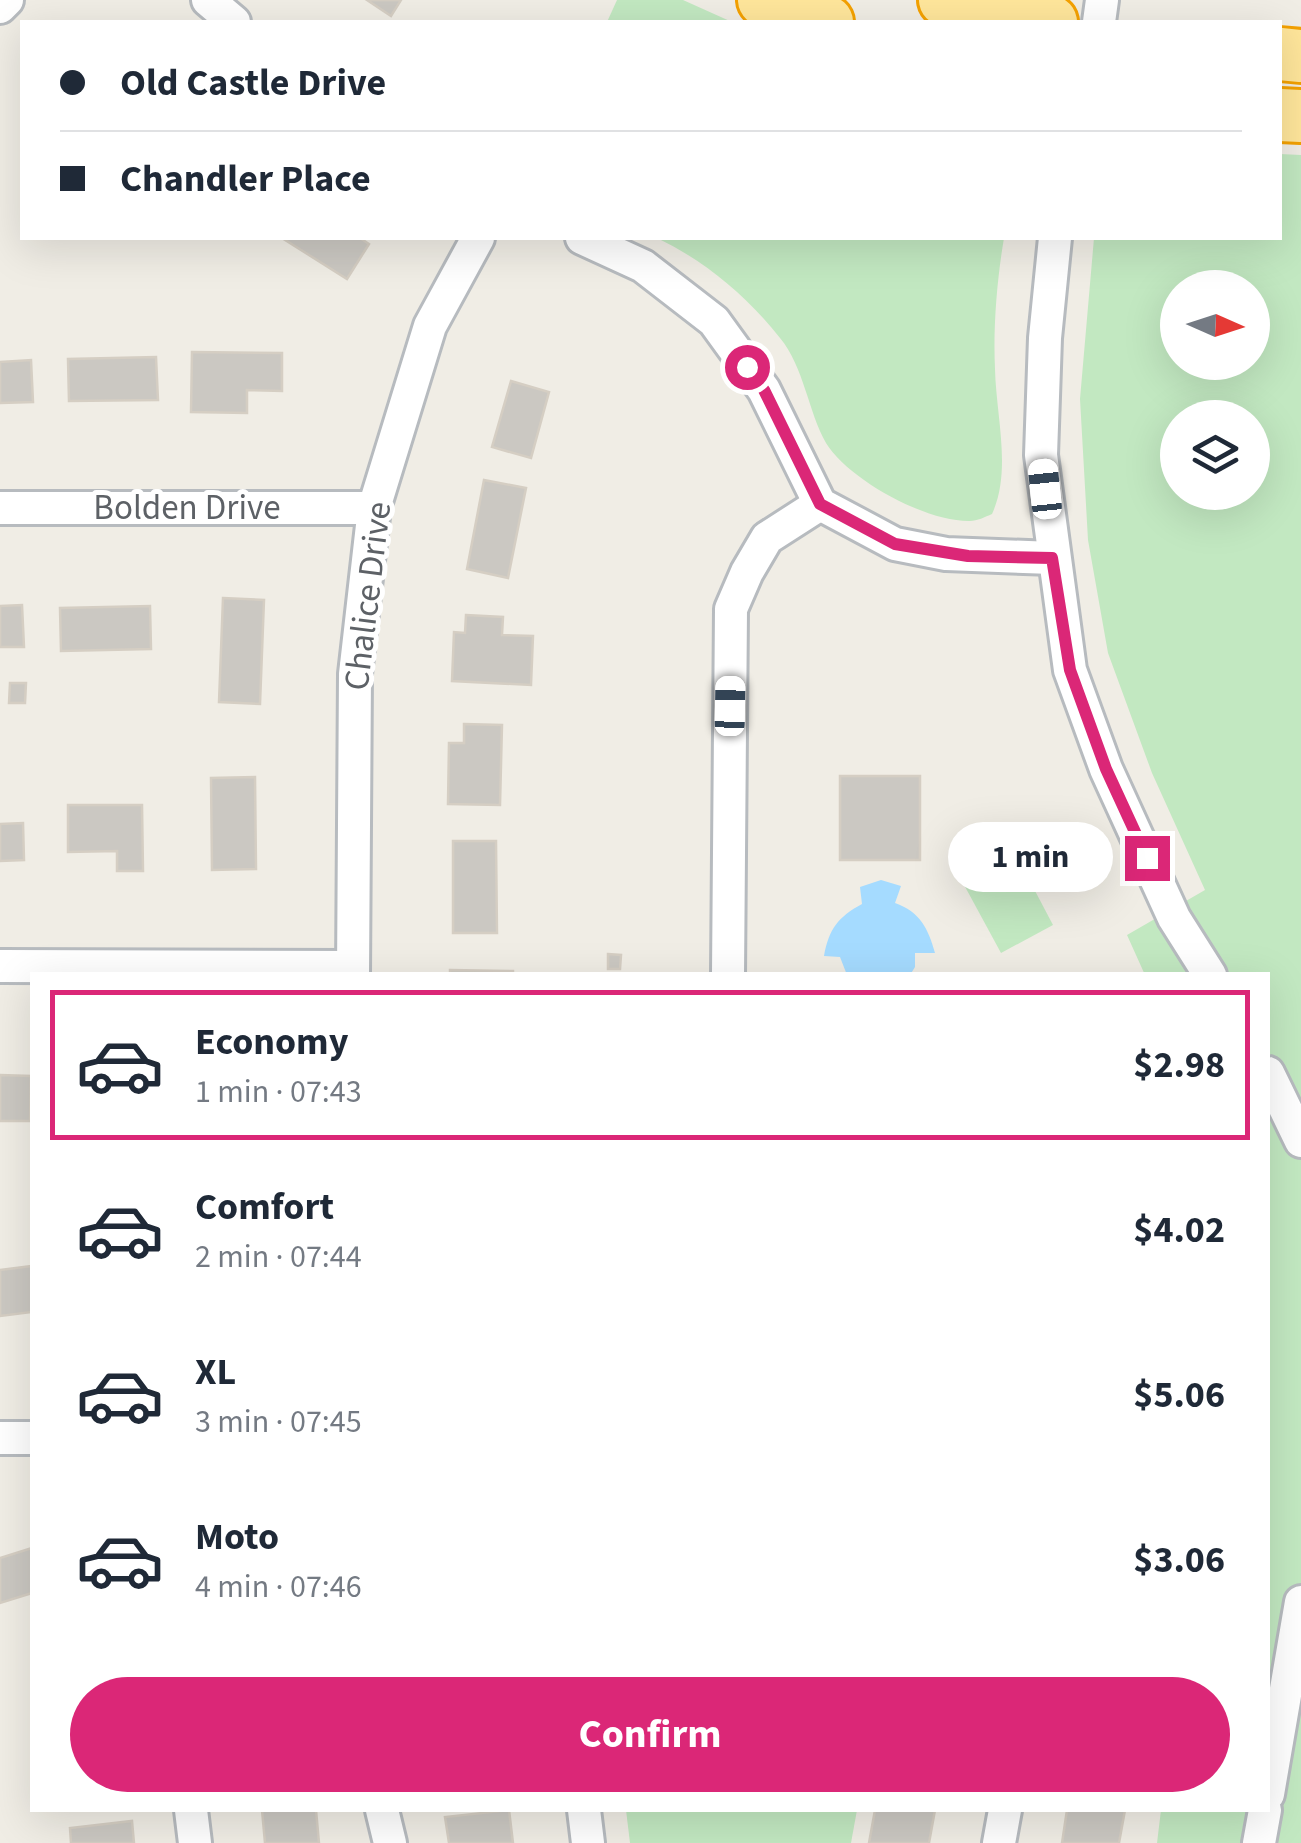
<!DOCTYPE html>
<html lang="en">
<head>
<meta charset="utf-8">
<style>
  :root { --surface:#fff; --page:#f2f2f3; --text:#1f2937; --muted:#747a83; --line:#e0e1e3; --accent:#db2777 }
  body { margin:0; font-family:"Source Sans 3",sans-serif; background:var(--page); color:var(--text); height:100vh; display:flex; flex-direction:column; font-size:38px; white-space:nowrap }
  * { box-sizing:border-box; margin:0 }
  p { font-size:32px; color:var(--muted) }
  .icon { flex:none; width:55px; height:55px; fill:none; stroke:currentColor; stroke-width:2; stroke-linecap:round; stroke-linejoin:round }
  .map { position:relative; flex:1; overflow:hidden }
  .sheet { position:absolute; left:30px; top:972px; width:1240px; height:840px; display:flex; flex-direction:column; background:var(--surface); border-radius:0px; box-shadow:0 10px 40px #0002 }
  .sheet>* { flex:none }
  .banner { position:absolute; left:20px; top:20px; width:1262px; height:220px; border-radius:0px; box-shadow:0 10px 40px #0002; display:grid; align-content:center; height:220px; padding:0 40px; background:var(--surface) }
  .needle { width:65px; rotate:93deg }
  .tools { position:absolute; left:1160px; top:270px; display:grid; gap:20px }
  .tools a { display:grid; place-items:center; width:110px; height:110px; border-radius:50%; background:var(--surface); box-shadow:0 10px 40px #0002; font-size:50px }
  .end { position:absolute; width:45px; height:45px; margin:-22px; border:12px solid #db2777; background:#fff; box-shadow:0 0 0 5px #fff }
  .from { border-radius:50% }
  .bubble { position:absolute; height:70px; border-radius:35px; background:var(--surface); box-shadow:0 10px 40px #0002; font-size:32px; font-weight:700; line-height:70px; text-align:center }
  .car { position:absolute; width:30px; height:60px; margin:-30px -15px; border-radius:12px; box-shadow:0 0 8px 2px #0007; background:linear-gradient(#fff 24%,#345 0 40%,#fff 0 76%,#345 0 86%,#fff 0) }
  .banner b { display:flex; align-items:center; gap:35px; height:95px; font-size:38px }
  .banner b+b { border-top:2px solid var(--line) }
  .banner i { width:25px; height:25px; background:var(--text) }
  ul { padding:18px 0 0; list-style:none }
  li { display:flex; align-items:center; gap:30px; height:150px; margin:0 20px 15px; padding:0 20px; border:5px solid transparent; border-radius:0px }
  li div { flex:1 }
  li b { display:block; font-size:38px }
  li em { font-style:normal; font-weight:700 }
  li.active { border-color:var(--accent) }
  li>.icon { width:90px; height:90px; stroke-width:1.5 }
  .button { display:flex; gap:20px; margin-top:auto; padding:20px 40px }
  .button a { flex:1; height:115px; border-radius:60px; background:var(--accent); color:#fff; font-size:40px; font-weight:700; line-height:115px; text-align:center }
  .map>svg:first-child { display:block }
</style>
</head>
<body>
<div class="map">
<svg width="1301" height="1843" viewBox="0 0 1301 1843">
  <rect width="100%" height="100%" fill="#f0ede5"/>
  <g fill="#c2e8c1" fill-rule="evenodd">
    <path d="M617 0H683L732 22H607Z"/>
    <path d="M1280 154 1301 155V1843H1157L1161 1810H1268V975H1145L1127 935 1205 890 1152 773 1108 653 1088 540 1080 399 1094 238H1280ZM1178 288H1252V362H1178ZM1178 418H1252V492H1178Z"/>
    <path d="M657 238H1004C997 279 993 327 995 369 996 416 1012 471 992 514 985 517 977 521 970 521 926 522 849 480 826 443 808 411 804 367 780 338 747 296 705 261 657 238Z"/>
    <path d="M1003 830 1053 925 1001 953 950 859Z"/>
    <path d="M626 1810H857L851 1843H630Z"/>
  </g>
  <path fill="#a5dbff" d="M881 880 901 886 895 903C920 912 928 928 935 953H915V967L910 975H847L840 957 824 956C829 929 838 917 862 904L860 887Z"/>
  <g fill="#cbc8c2" stroke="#d5cec3" stroke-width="2.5">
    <path d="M367 0H401L391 16Z"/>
    <path d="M282 238H360L369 244 347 279Z"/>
    <path d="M192 352 282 353V391L247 390V413L191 412Z"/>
    <path d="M156 357 158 400 69 401 68 359Z"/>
    <path d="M31 360 33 402 0 403V362Z"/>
    <path d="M511 381 549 392 531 458 492 447Z"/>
    <path d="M484 480 526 488 508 578 467 569Z"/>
    <path d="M223 598 264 600 260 704 219 702Z"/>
    <path d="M22 605 24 647H0V606Z"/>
    <path d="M150 606 151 649 61 651 60 608Z"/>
    <path d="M466 615 503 617 502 635 533 636 531 685 452 681 454 632 465 633Z"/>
    <path d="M10 683H26L25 703H9Z"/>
    <path d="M464 724 502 725 500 805 448 804 449 743H464Z"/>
    <rect x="840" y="776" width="80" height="84"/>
    <path d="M255 777 256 869 212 870 211 778Z"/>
    <path d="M68 805H142L143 871H117V851L68 852Z"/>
    <path d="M23 823 24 860 0 861V824Z"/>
    <path d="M453 841H496L497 933H453Z"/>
    <path d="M608 954 621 955 620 969H608Z"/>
    <path d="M450 970 513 971V975H450Z"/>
    <path d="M0 1075 31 1076 30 1121H0Z"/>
    <path d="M32 1266V1312L0 1316V1270Z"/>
    <path d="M32 1548V1593L0 1603V1558Z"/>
    <path d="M262 1810H316L319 1843H265Z"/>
    <path d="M509 1810 513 1843H449L445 1817Z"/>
    <path d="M875 1810H935L929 1843H869Z"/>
    <path d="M1067 1810H1125L1119 1843H1062Z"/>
    <path d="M132 1821 134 1843H71L70 1828Z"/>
  </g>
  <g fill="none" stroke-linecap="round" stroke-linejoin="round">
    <g stroke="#b7bbbf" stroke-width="38">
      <g id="minor">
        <path d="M208 0 234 22"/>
        <path d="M0 7 7 0"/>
        <path d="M1099 22 1102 0"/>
        <path d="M582 238 643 266 714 321 764 390 820 504 895 544 946 554 1053 558"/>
        <path d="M1055 238 1045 338 1041 455 1070 670 1106 769 1174 918 1210 975"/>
        <path d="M0 508H374"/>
        <path d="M0 966 353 967"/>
        <path d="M353 975 355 674 374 508 430 326 478 238"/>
        <path d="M728 975 731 609 747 572 767 538 820 504"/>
        <path d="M1268 1073 1301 1141"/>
        <path d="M0 1438H32"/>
        <path d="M1268 1794 1301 1602"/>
        <path d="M191 1810 195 1843"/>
        <path d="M382 1810 390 1843"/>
        <path d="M584 1810 588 1843"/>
        <path d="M999 1843 1005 1810"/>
        <path d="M1259 1843 1265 1810"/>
      </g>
    </g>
    <g stroke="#f4a100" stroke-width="58">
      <g id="trunk">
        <path d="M764 0 827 22"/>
        <path d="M945 0 1051 22"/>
        <path d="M1280 54 1301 56"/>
        <path d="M1280 115 1301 116"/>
      </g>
    </g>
    <use href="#minor" stroke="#fff" stroke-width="32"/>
    <use href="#trunk" stroke="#ffe69b" stroke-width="52"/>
  </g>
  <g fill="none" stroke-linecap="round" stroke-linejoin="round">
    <path stroke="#db2777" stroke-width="12" d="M747 367 764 390 820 504 895 544 968 556 1052 558 1070 670 1106 769 1147 858"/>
  </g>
  <g text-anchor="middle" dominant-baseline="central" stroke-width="10" stroke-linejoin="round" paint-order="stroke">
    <g font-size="35" fill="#5d6166" stroke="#fff">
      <text x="187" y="508">Bolden Drive</text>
      <text transform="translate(368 596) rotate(-83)">Chalice Drive</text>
    </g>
  </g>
</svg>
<div class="tools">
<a><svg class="needle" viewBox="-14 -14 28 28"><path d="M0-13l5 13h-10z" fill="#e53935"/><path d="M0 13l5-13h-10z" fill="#747a83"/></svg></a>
<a><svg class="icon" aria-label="layers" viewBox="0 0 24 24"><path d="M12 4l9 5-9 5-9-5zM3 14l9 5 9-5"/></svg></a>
</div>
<i class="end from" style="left:747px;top:367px"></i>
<i class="end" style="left:1147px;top:858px"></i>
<div class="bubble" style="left:948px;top:822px;width:165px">1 min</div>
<i class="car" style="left:1045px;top:489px;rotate:354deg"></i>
<i class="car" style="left:730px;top:706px;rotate:1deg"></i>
<div class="banner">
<b><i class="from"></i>Old Castle Drive</b>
<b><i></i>Chandler Place</b>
</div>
<section class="sheet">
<ul>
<li class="active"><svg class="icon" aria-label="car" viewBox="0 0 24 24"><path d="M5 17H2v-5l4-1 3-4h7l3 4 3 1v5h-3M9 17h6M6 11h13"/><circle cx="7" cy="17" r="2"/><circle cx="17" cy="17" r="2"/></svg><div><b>Economy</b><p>1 min · 07:43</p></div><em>$2.98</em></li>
<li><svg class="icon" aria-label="car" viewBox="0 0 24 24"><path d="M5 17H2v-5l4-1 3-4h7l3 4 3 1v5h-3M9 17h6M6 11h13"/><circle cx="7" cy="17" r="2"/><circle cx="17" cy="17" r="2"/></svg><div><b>Comfort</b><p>2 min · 07:44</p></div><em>$4.02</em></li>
<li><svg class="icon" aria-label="car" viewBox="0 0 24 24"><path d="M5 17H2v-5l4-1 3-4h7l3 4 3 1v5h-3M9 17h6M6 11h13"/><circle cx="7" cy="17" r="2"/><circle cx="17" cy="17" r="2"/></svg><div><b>XL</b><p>3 min · 07:45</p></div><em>$5.06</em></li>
<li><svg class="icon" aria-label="car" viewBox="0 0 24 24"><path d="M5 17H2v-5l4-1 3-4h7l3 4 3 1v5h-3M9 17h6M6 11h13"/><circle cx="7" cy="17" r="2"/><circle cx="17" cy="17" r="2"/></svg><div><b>Moto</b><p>4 min · 07:46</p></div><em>$3.06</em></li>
</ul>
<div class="button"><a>Confirm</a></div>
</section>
</div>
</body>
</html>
